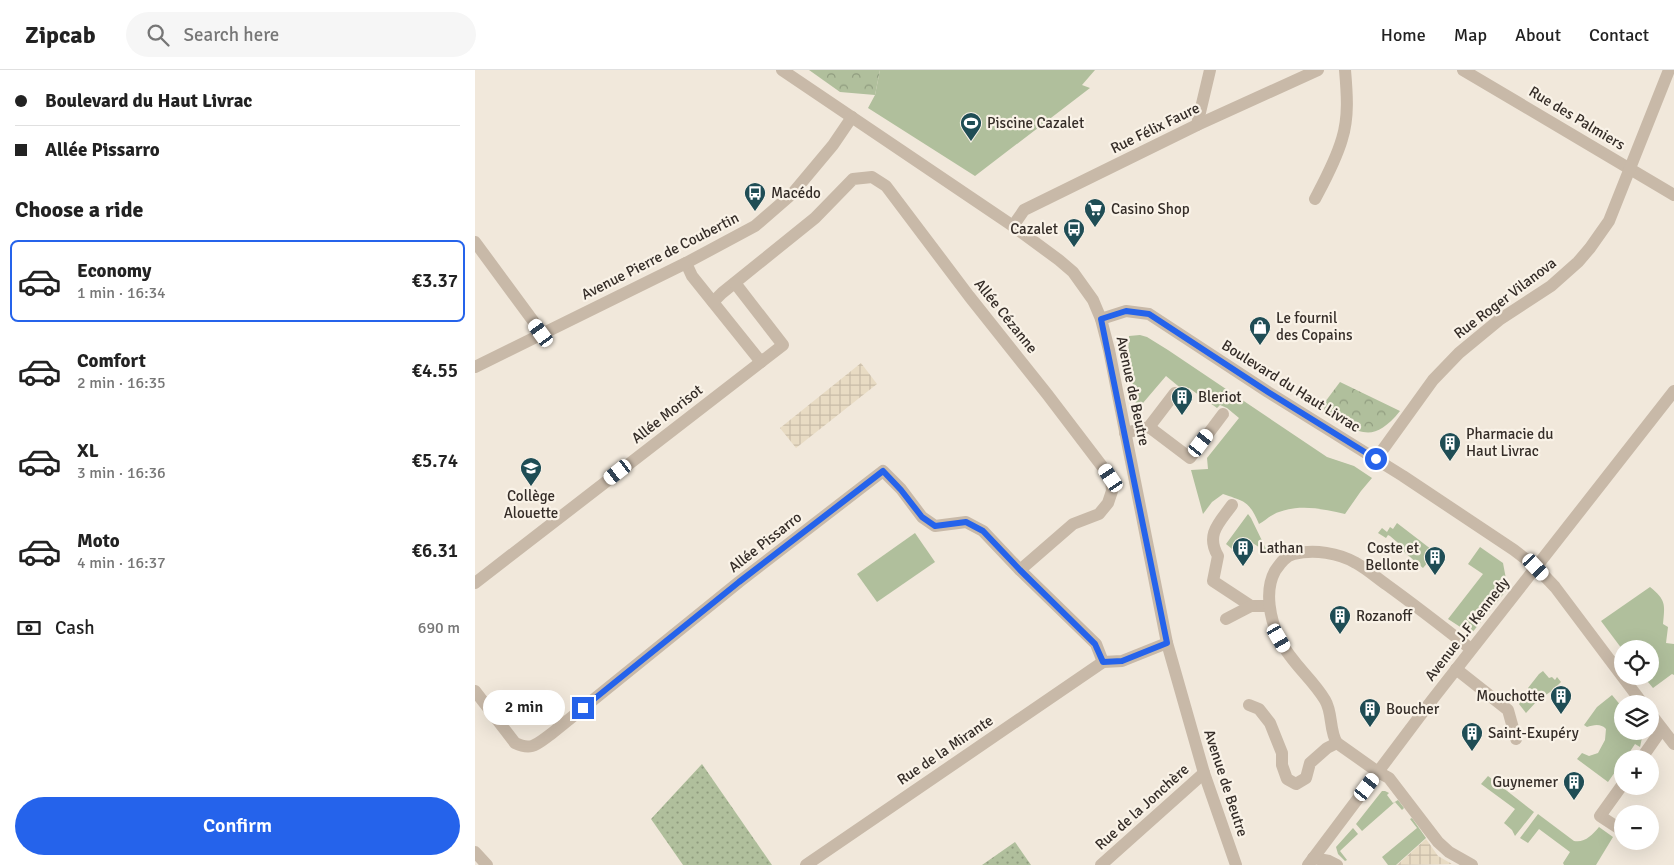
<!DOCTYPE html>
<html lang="en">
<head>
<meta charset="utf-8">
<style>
  :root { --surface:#fff; --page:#f6f6f6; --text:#222; --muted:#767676; --line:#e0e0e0; --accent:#2563eb }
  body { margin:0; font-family:Signika,sans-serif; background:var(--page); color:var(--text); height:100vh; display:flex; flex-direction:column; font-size:19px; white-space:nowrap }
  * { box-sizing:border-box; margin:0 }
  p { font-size:16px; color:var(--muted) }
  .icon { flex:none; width:28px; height:28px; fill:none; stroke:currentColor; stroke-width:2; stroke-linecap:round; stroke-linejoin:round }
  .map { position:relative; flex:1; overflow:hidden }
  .panel { display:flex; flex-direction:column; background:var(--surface); width:475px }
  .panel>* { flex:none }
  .top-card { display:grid; align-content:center; height:110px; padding:0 15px; background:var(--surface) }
  .controls { position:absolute; left:1139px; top:570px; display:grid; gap:10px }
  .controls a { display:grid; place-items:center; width:45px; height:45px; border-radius:50%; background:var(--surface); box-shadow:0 5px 20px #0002; font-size:25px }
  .end { position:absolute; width:22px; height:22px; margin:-11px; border:6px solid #2563eb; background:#fff; box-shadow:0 0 0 2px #fff }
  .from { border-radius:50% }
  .bubble { position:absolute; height:35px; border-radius:18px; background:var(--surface); box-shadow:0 5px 20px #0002; font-size:16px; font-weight:600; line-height:35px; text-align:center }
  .car { position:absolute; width:15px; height:30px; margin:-15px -8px; border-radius:6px; box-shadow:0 0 4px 1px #0007; background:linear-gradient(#fff 24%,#345 0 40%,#fff 0 76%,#345 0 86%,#fff 0) }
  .top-card b { display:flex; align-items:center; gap:18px; height:48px; font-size:19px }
  .top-card b+b { border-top:1px solid var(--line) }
  .top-card i { width:12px; height:12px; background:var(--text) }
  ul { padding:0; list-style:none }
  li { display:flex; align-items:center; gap:15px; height:82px; margin:0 10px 8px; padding:0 5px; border:2px solid transparent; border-radius:8px }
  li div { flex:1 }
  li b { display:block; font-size:19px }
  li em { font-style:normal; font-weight:600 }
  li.current { border-color:var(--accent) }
  li>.icon { width:45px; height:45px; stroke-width:1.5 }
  h2 { padding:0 15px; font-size:22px; line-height:60px }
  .pay { display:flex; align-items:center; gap:12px; height:55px; padding:0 15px; font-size:19px }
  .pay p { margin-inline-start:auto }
  .cta { display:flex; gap:10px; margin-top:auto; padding:10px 15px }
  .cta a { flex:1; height:58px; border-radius:30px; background:var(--accent); color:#fff; font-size:20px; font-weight:600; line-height:58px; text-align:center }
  header { display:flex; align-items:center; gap:30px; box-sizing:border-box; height:70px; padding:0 25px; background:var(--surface); border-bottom:1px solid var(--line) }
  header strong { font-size:24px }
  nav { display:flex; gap:28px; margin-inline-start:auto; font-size:18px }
  .search { width:350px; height:45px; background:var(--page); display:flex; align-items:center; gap:12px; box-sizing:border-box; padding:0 18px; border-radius:28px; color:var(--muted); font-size:19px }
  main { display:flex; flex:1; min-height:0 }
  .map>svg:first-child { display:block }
</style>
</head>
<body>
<header>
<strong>Zipcab</strong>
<div class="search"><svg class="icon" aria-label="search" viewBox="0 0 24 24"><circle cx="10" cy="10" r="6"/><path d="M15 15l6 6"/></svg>Search here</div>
<nav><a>Home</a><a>Map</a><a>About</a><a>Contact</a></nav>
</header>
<main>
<section class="panel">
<div class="top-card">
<b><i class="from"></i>Boulevard du Haut Livrac</b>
<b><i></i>Allée Pissarro</b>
</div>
<h2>Choose a ride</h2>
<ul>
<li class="current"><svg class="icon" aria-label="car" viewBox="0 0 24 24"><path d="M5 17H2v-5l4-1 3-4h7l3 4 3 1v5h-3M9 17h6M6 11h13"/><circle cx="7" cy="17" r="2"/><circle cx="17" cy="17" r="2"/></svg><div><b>Economy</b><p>1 min · 16:34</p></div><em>€3.37</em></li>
<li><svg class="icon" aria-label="car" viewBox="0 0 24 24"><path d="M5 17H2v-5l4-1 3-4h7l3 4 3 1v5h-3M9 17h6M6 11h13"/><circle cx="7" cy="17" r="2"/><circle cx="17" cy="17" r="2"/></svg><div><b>Comfort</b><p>2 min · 16:35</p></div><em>€4.55</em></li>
<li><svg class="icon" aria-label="car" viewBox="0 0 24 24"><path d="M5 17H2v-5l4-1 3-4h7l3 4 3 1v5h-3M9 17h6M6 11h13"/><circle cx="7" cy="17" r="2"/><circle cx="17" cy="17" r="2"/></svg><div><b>XL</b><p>3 min · 16:36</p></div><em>€5.74</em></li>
<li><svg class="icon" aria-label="car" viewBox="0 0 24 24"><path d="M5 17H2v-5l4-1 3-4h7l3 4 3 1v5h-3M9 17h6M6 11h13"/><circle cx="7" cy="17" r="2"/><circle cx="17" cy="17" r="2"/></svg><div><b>Moto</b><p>4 min · 16:37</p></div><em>€6.31</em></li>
</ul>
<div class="pay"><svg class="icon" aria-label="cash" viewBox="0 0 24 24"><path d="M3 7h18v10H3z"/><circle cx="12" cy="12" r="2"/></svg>Cash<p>690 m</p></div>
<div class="cta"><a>Confirm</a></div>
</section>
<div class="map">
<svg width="1199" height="795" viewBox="0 0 1199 795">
  <defs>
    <pattern id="park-crowns" width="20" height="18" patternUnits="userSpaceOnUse" patternTransform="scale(1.25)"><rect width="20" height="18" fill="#b0bf9c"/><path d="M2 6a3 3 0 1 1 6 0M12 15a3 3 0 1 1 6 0" fill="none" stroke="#909c7f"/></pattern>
    <pattern id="garden-dots" width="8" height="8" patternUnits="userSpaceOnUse" patternTransform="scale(1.25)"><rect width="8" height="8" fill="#b0bf9c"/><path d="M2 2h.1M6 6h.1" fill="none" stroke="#909c7f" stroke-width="1.8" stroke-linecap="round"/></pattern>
    <pattern id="plaza-grid" width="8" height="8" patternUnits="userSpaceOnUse" patternTransform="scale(1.25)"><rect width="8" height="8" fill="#e8dbc3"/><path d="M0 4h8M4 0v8" fill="none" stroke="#c8bca8"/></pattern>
  </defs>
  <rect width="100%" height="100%" fill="#f1e8db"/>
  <g fill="#b0bf9c">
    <path d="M405 0H620L607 15 615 18 500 106 393 38 400 25Z"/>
    <path d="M665 265 672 267 693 280 852 387 879 396 897 408 886 421 870 444C848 439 826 434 804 442 797 444 791 450 784 454 774 431 771 432 748 424L737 432 728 444 716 400 733 399 732 388 764 348 752 338 745 335 742 338 714 318 708 320 691 306 662 340 653 287 654 266Z"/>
    <path d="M773 444 776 448 793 483 773 470 762 483 751 474Z"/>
    <path d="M922 453 961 483 948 498 928 481 929 478 915 466 913 465 911 468 903 463 907 458 912 462 915 457 918 459Z"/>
    <path d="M440 463 460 492 402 532 382 504Z"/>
    <path d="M1005 477 1028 493 1031 509V521L996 564 973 549 1008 504 993 494Z"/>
    <path d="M1175 517C1191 530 1190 534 1188 554L1193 557 1191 573 1199 574V605L1197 604 1178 618 1168 606H1175V579H1147L1126 551Z"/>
    <path d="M1068 601 1074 608 1077 607 1080 610 1082 607 1086 612 1078 620 1062 631 1051 643 1044 634 1054 622 1053 618 1064 604Z"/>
    <path d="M1137 625 1147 637 1148 661H1166L1167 668 1165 677 1160 674 1150 689H1148L1147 692 1133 712 1102 689 1107 683 1114 686 1123 683 1130 670 1131 659C1126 653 1118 655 1112 657L1109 655 1122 637Z"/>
    <path d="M1013 706 1059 742 1040 766 1037 760 1029 753 1040 739 1006 714Z"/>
    <path d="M907 721H910L914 723 912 725 918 733 923 730 929 738 927 740 920 732 887 761 881 754Z"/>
    <path d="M1063 744 1099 771C1110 773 1117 765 1124 757L1138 767 1121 795H1089L1088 793 1095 782 1064 759 1053 773 1045 768Z"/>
    <path d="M937 748 951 768 921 795H913L907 787 942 758 935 749Z"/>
    <path d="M878 758 883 764 865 781 872 790 870 791 863 784 861 777Z"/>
  </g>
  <g fill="url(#park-crowns)">
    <path d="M334 0H405L400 25 365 22Z"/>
    <path d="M865 312 925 341C896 377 882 361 849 341L850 332Z"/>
  </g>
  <g fill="url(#garden-dots)">
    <path d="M227 694 297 795H208L176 749Z"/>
    <path d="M540 772 556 795H507Z"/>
  </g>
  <g fill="url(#plaza-grid)">
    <path d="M386 293 402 314 321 378 305 358Z"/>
    <path d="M951 769 963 786 977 794 922 795Z"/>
  </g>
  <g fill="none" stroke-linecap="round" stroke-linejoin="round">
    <g stroke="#c8b9a8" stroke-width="12">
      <path d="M307 0 538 156 584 190 598 202 618 230 626 249 634 280 692 573 729 703 761 795"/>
      <path d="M988 0 1199 125"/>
      <path d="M722 55 735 0"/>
      <path d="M840 129C850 110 861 90 867 69 874 47 872 23 870 0"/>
      <path d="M538 156 549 140 722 55 843 0"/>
      <path d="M0 172 67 263"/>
      <path d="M211 193 217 206 286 292"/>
      <path d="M238 232 247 223 340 148 378 109 397 107 411 116 494 226 572 324 636 408 637 421 633 433 624 444 598 454 545 500"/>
      <path d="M626 249 651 241 674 244 793 322 928 406 1039 480 1061 497 1080 517 1168 634"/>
      <path d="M0 297 211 193 280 156 317 124 358 75 377 47"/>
      <path d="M674 357 715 388 748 344"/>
      <path d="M650 363 674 357 700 323"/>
      <path d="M901 389 958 310 984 283 1024 250 1076 216 1103 192 1115 178 1134 151 1194 0"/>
      <path d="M757 435C745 452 730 464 743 486L738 511 776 536H794"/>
      <path d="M0 513 308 275 260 213"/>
      <path d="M751 549 776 536"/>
      <path d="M996 579C968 557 941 536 912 515 902 508 892 499 881 493 864 483 839 479 819 484 810 486 805 494 800 501 789 521 795 550 805 570 816 593 837 608 850 630 858 643 854 661 862 673L903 702 914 708 963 772 974 782 997 795"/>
      <path d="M981 599 1033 640 1041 669"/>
      <path d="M0 621 40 673C57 681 62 674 76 664L264 512 408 401 426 419 447 447 460 456 491 452 508 461 545 500 621 574 628 592"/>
      <path d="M774 635 784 639 795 653 807 683V695L812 709 821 714 831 708 835 693 852 678 862 673"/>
      <path d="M1175 643 1199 674"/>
      <path d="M1166 689 1187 659"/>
      <path d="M1148 714 1125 746 1148 761"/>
      <path d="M0 782 12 795"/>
      <path d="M838 788 854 791 862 795"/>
      <path d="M331 795 628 592 647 591 692 573"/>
      <path d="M626 795 729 703"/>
      <path d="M833 795 957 630 1199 321"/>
    </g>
  </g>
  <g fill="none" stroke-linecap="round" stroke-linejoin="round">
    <path stroke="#2563eb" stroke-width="6" d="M108 638 264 512 408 401 426 420 447 447 460 456 491 452 508 461 545 500 620 574 628 592 647 591 692 573 626 249 651 241 674 244 793 322 901 389"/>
  </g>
  <defs>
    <g id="stadium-pin" transform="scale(1.125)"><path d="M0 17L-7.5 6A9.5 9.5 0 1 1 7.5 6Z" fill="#1f4d55" stroke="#f9f2e7"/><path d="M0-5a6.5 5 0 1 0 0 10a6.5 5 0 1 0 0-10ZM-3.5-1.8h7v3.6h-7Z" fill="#fff"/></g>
    <g id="bus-pin" transform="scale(1.125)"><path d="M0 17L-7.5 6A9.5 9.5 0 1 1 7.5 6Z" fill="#1f4d55" stroke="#f9f2e7"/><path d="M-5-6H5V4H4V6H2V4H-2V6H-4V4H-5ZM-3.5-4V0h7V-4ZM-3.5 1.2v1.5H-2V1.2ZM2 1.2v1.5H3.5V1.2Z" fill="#fff"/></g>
    <g id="supermarket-pin" transform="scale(1.125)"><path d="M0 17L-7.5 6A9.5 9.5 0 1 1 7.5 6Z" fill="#1f4d55" stroke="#f9f2e7"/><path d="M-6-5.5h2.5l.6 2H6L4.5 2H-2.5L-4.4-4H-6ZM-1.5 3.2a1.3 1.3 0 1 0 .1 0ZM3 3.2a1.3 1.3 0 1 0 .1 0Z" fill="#fff"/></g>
    <g id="shop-pin" transform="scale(1.125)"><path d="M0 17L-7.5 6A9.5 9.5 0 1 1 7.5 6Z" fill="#1f4d55" stroke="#f9f2e7"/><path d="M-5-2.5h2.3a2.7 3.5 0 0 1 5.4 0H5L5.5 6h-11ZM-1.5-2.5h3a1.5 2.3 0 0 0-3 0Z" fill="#fff"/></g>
    <g id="building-pin" transform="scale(1.125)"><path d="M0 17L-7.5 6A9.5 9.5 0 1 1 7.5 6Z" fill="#1f4d55" stroke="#f9f2e7"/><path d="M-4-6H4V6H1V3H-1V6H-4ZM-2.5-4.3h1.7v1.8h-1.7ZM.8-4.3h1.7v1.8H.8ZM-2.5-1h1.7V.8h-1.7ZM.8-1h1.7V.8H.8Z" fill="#fff"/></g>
    <g id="school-pin" transform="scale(1.125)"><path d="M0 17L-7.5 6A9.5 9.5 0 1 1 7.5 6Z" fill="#1f4d55" stroke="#f9f2e7"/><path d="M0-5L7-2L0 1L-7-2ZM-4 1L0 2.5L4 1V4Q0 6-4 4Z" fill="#fff"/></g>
  </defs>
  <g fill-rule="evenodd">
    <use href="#stadium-pin" x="496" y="53"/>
    <use href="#bus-pin" x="280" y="123"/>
    <use href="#supermarket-pin" x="620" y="139"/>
    <use href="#bus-pin" x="599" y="159"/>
    <use href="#shop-pin" x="785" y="257"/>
    <use href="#building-pin" x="707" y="327"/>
    <use href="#building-pin" x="975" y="373"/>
    <use href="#school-pin" x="56" y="398"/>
    <use href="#building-pin" x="768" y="478"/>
    <use href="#building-pin" x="960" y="487"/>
    <use href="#building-pin" x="865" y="546"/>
    <use href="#building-pin" x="1086" y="626"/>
    <use href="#building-pin" x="895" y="639"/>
    <use href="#building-pin" x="997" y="663"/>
    <use href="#building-pin" x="1099" y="712"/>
  </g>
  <g text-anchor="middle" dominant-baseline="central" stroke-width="4.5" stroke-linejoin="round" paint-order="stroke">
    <g font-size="15" fill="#352d28" stroke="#f9f2e7">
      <text transform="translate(1102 48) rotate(31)">Rue des Palmiers</text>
      <text transform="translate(680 58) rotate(-26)">Rue Félix Faure</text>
      <text transform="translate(185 186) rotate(-27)">Avenue Pierre de Coubertin</text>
      <text transform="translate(1030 228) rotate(-37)">Rue Roger Vilanova</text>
      <text transform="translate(531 246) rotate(51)">Allée Cézanne</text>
      <text transform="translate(816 316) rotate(32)">Boulevard du Haut Livrac</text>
      <text transform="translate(658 321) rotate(78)">Avenue de Beutre</text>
      <text transform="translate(192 344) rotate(-38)">Allée Morisot</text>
      <text transform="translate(290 472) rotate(-38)">Allée Pissarro</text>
      <text transform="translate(992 559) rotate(-52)">Avenue J.F Kennedy</text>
      <text transform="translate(470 680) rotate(-34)">Rue de la Mirante</text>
      <text transform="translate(751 713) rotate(72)">Avenue de Beutre</text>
      <text transform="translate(667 737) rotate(-42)">Rue de la Jonchère</text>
    </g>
    <g font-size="15" fill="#352d28" stroke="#f9f2e7" text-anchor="start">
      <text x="512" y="53">Piscine Cazalet</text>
      <text x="296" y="123">Macédo</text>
      <text x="636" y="139">Casino Shop</text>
      <text x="583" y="159" text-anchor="end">Cazalet</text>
      <text x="801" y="248">Le fournil<tspan x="801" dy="17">des Copains</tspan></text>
      <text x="723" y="327">Bleriot</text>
      <text x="991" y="364">Pharmacie du<tspan x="991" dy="17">Haut Livrac</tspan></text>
      <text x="56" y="426" text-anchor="middle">Collège<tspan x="56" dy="17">Alouette</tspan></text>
      <text x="784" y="478">Lathan</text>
      <text x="944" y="478" text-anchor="end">Coste et<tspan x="944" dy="17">Bellonte</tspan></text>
      <text x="881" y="546">Rozanoff</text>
      <text x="1070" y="626" text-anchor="end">Mouchotte</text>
      <text x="911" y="639">Boucher</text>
      <text x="1013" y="663">Saint-Exupéry</text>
      <text x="1083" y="712" text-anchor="end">Guynemer</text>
    </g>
  </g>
</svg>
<div class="controls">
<a><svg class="icon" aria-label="locate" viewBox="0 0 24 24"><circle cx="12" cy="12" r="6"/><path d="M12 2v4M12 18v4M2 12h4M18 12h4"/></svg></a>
<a><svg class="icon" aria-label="layers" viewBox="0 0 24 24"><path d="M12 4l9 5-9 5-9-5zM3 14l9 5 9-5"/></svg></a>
<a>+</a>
<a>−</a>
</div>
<i class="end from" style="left:901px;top:389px"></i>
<i class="end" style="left:108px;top:638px"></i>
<div class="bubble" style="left:8px;top:620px;width:82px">2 min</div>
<i class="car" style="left:66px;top:263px;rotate:324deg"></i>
<i class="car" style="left:726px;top:373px;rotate:37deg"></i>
<i class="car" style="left:143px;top:402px;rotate:232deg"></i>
<i class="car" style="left:636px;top:408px;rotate:326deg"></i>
<i class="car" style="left:1061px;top:497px;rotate:137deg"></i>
<i class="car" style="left:804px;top:568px;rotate:150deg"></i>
<i class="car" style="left:892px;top:717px;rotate:37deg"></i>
</div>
</main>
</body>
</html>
